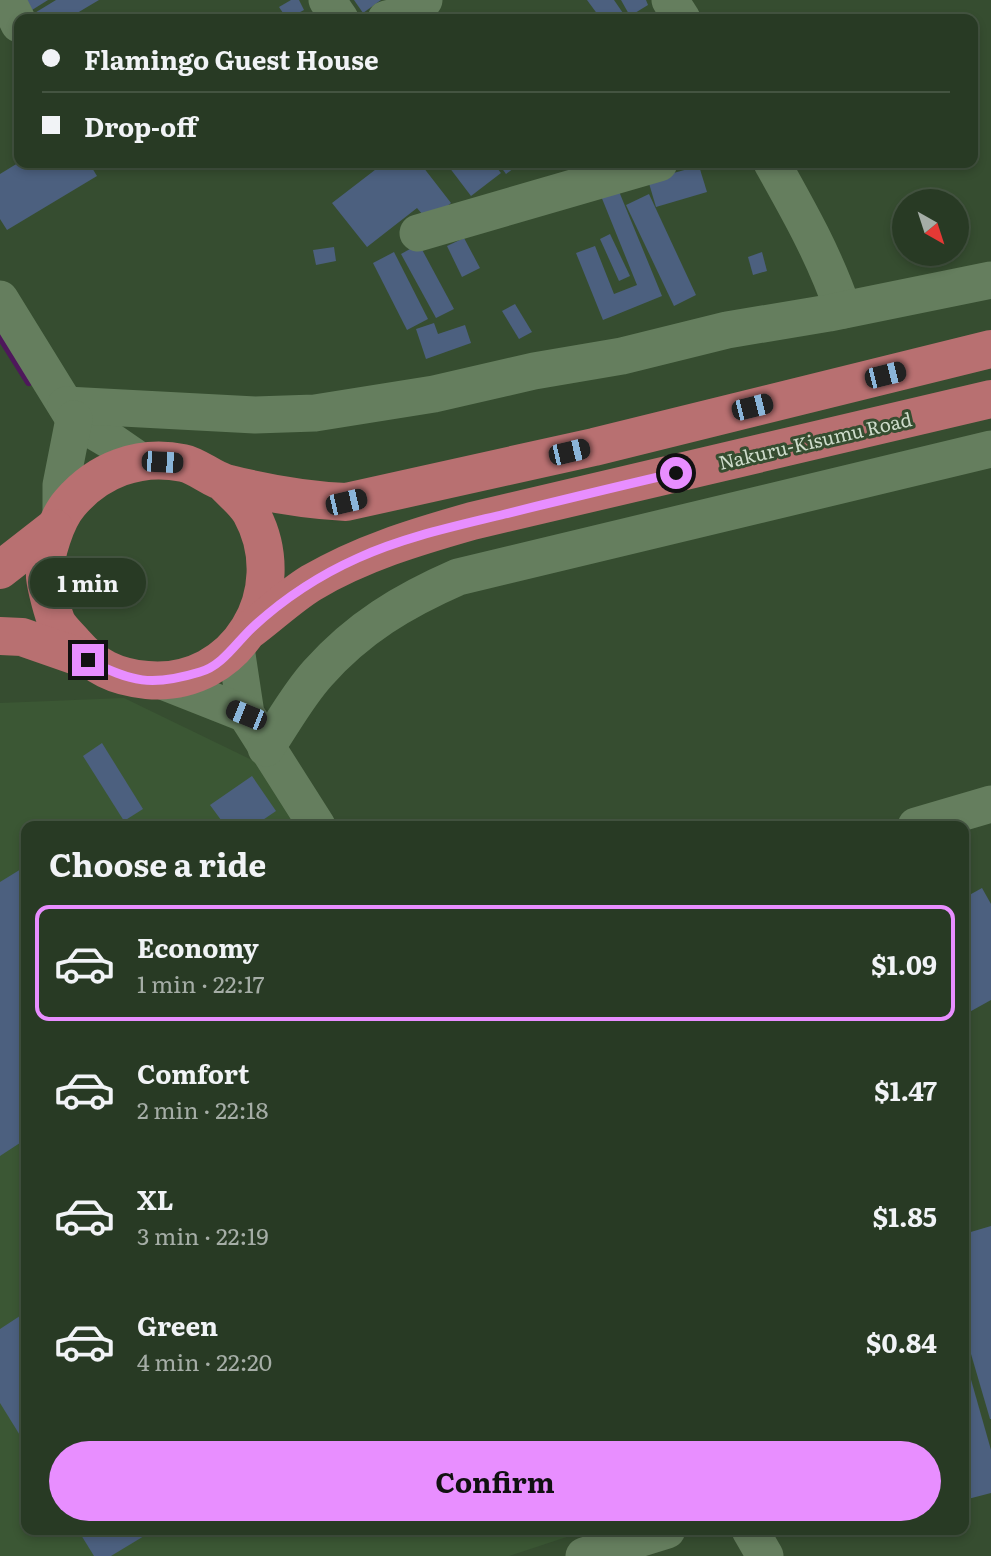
<!DOCTYPE html>
<html lang="en">
<head>
<meta charset="utf-8">
<style>
  :root { --surface:#283a24; --page:#30412c; --text:#f1f3f6; --muted:#a5ada6; --line:#445441; --accent:#e88eff }
  body { margin:0; font-family:Literata,serif; background:var(--page); color:var(--text); height:100vh; display:flex; flex-direction:column; font-size:26px; white-space:nowrap }
  * { box-sizing:border-box; margin:0 }
  p { font-size:23px; color:var(--muted) }
  .icon { flex:none; width:38px; height:38px; fill:none; stroke:currentColor; stroke-width:2; stroke-linecap:round; stroke-linejoin:round }
  .map { position:relative; flex:1; overflow:hidden }
  .side { position:absolute; left:21px; top:821px; width:948px; height:714px; display:flex; flex-direction:column; background:var(--surface); border-radius:14px; box-shadow:0 4px 10px #0003,0 0 0 2px var(--line) }
  .side>* { flex:none }
  .top-card { position:absolute; left:14px; top:14px; width:964px; height:154px; border-radius:14px; box-shadow:0 4px 10px #0003,0 0 0 2px var(--line); display:grid; align-content:center; height:154px; padding:0 28px; background:var(--surface) }
  .needle { width:46px; rotate:141deg }
  .buttons { position:absolute; left:892px; top:189px; display:grid; gap:14px }
  .buttons a { display:grid; place-items:center; width:77px; height:77px; border-radius:50%; background:var(--surface); box-shadow:0 4px 10px #0003,0 0 0 2px var(--line); font-size:35px }
  .end { position:absolute; width:32px; height:32px; margin:-16px; border:9px solid #e88eff; background:#111; box-shadow:0 0 0 4px #111 }
  .from { border-radius:50% }
  .bubble { position:absolute; height:49px; border-radius:24px; background:var(--surface); box-shadow:0 4px 10px #0003,0 0 0 2px var(--line); font-size:23px; font-weight:700; line-height:49px; text-align:center }
  .car { position:absolute; width:21px; height:42px; margin:-21px -10px; border-radius:9px; box-shadow:0 0 5px 2px #0007; background:linear-gradient(#222 24%,#8ab4d8 0 40%,#222 0 76%,#8ab4d8 0 86%,#222 0) }
  .top-card b { display:flex; align-items:center; gap:24px; height:66px; font-size:26px }
  .top-card b+b { border-top:2px solid var(--line) }
  .top-card i { width:18px; height:18px; background:var(--text) }
  ul { padding:0; list-style:none }
  li { display:flex; align-items:center; gap:21px; height:116px; margin:0 14px 10px; padding:0 14px; border:4px solid transparent; border-radius:14px }
  li div { flex:1 }
  li b { display:block; font-size:26px }
  li em { font-style:normal; font-weight:700 }
  li.on { border-color:var(--accent) }
  li>.icon { width:63px; height:63px; stroke-width:1.5 }
  h2 { padding:0 28px; font-size:32px; line-height:84px }
  .action { display:flex; gap:14px; margin-top:auto; padding:14px 28px }
  .action a { flex:1; height:80px; border-radius:42px; background:var(--accent); color:#111; font-size:28px; font-weight:700; line-height:80px; text-align:center }
  .map>svg:first-child { display:block }
</style>
</head>
<body>
<div class="map">
<svg width="991" height="1556" viewBox="0 0 991 1556">
  <rect width="100%" height="100%" fill="#364d30"/>
  <path fill="#3b5734" d="M124 698 254 761 295 826H26V1530H588L509 1556H0V703Z"/>
  <g fill="none" stroke-linecap="round" stroke-linejoin="round">
    <path stroke="#4e185b" stroke-width="8" d="M0 336 29 382"/>
  </g>
  <g fill="#4c607f">
    <path d="M26 0H48L32 10Z"/>
    <path d="M56 0H99L67 19H37L33 14Z"/>
    <path d="M291 0H299L304 10 287 19 279 7Z"/>
    <path d="M354 0H381L363 13Z"/>
    <path d="M587 0H614L625 16 622 19H601Z"/>
    <path d="M621 0H646L648 5 630 16Z"/>
    <path d="M18 163H89L97 176 7 230 0 219V174Z"/>
    <path d="M384 163H420L451 203 428 221 417 208 367 247 332 203Z"/>
    <path d="M446 163H493L501 173 471 196Z"/>
    <path d="M498 163H521L506 174Z"/>
    <path d="M699 166 707 192 656 207 648 180Z"/>
    <path d="M618 189 662 296 603 320 576 253 595 246 614 294 637 285 601 196Z"/>
    <path d="M649 194 696 295 674 306 626 205Z"/>
    <path d="M610 234 630 276 619 281 600 239Z"/>
    <path d="M464 238 480 268 462 277 447 246Z"/>
    <path d="M419 244 454 309 436 318 401 254Z"/>
    <path d="M334 247 336 261 316 265 313 250Z"/>
    <path d="M394 252 428 319 407 330 373 263Z"/>
    <path d="M762 252 767 271 753 275 748 257Z"/>
    <path d="M515 304 532 332 519 339 502 311Z"/>
    <path d="M434 323 438 334 465 325 471 343 426 359 416 329Z"/>
    <path d="M102 743 143 809 124 821 83 756Z"/>
    <path d="M252 776 276 811 254 826H212L221 820 210 805Z"/>
    <path d="M26 866V1139L0 1156V882Z"/>
    <path d="M982 888 991 904V1000L964 1015V898Z"/>
    <path d="M991 1226V1419H990L964 1330V1234Z"/>
    <path d="M26 1312V1445L0 1403V1329Z"/>
    <path d="M964 1355 991 1450V1493L964 1500Z"/>
    <path d="M78 1530H154L111 1556H94Z"/>
    <path d="M828 1530H856L830 1537Z"/>
  </g>
  <g fill="none" stroke-linecap="round" stroke-linejoin="round">
    <g stroke="#657e5e" stroke-width="37">
      <path d="M7 0 19 24"/>
      <path d="M327 0 340 19"/>
      <path d="M670 0 682 19"/>
      <path d="M386 19 395 17 424 0"/>
      <path d="M772 163C799 211 825 257 843 310"/>
      <path d="M418 233 659 163"/>
      <path d="M0 299 74 419 111 441 140 461"/>
      <path d="M66 405 255 415 315 413 434 394 534 371 622 356 727 330 829 313 991 280"/>
      <path d="M61 514V485L74 419"/>
      <path d="M236 648 246 714 317 826"/>
      <path d="M165 682 246 714"/>
      <path d="M266 748C283 723 298 695 318 673 358 628 403 601 458 577L991 449"/>
      <path d="M916 826 991 804"/>
      <path d="M750 1530 765 1556"/>
      <path d="M584 1556 667 1530"/>
    </g>
    <g stroke="#b87071" stroke-width="38">
      <path d="M223 482C232 492 245 502 251 513 294 591 237 688 147 680 115 677 95 667 74 643 69 637 61 630 57 623 53 614 46 587 45 577 44 556 56 519 70 503 98 470 139 454 183 463 198 466 211 479 226 483 265 493 305 500 346 502L594 447 991 349"/>
      <path d="M0 570 54 528"/>
      <path d="M251 629C271 614 290 596 311 583 362 553 416 537 472 521L991 399"/>
      <path d="M0 636 22 637 88 660"/>
    </g>
  </g>
  <g fill="none" stroke-linecap="round" stroke-linejoin="round">
    <path stroke="#e88eff" stroke-width="9" d="M88 660C132 682 151 687 200 672 222 666 236 643 252 628 282 600 320 575 358 558 404 537 456 526 505 514 562 500 619 486 676 473"/>
  </g>
  <g text-anchor="middle" dominant-baseline="central" stroke-width="6" stroke-linejoin="round" paint-order="stroke">
    <g font-size="19" fill="#cddbca" stroke="#364d30">
      <text transform="translate(815 440) rotate(-13)">Nakuru-Kisumu Road</text>
    </g>
  </g>
</svg>
<div class="buttons">
<a><svg class="needle" viewBox="-14 -14 28 28"><path d="M0-13l5 13h-10z" fill="#e53935"/><path d="M0 13l5-13h-10z" fill="#a5ada6"/></svg></a>
</div>
<i class="end from" style="left:676px;top:473px"></i>
<i class="end" style="left:88px;top:660px"></i>
<div class="bubble" style="left:30px;top:558px;width:116px">1 min</div>
<i class="car" style="left:885px;top:375px;rotate:76deg"></i>
<i class="car" style="left:752px;top:407px;rotate:76deg"></i>
<i class="car" style="left:569px;top:452px;rotate:77deg"></i>
<i class="car" style="left:162px;top:462px;rotate:93deg"></i>
<i class="car" style="left:346px;top:502px;rotate:77deg"></i>
<i class="car" style="left:246px;top:715px;rotate:292deg"></i>
<div class="top-card">
<b><i class="from"></i>Flamingo Guest House</b>
<b><i></i>Drop-off</b>
</div>
<section class="side">
<h2>Choose a ride</h2>
<ul>
<li class="on"><svg class="icon" aria-label="car" viewBox="0 0 24 24"><path d="M5 17H2v-5l4-1 3-4h7l3 4 3 1v5h-3M9 17h6M6 11h13"/><circle cx="7" cy="17" r="2"/><circle cx="17" cy="17" r="2"/></svg><div><b>Economy</b><p>1 min · 22:17</p></div><em>$1.09</em></li>
<li><svg class="icon" aria-label="car" viewBox="0 0 24 24"><path d="M5 17H2v-5l4-1 3-4h7l3 4 3 1v5h-3M9 17h6M6 11h13"/><circle cx="7" cy="17" r="2"/><circle cx="17" cy="17" r="2"/></svg><div><b>Comfort</b><p>2 min · 22:18</p></div><em>$1.47</em></li>
<li><svg class="icon" aria-label="car" viewBox="0 0 24 24"><path d="M5 17H2v-5l4-1 3-4h7l3 4 3 1v5h-3M9 17h6M6 11h13"/><circle cx="7" cy="17" r="2"/><circle cx="17" cy="17" r="2"/></svg><div><b>XL</b><p>3 min · 22:19</p></div><em>$1.85</em></li>
<li><svg class="icon" aria-label="car" viewBox="0 0 24 24"><path d="M5 17H2v-5l4-1 3-4h7l3 4 3 1v5h-3M9 17h6M6 11h13"/><circle cx="7" cy="17" r="2"/><circle cx="17" cy="17" r="2"/></svg><div><b>Green</b><p>4 min · 22:20</p></div><em>$0.84</em></li>
</ul>
<div class="action"><a>Confirm</a></div>
</section>
</div>
</body>
</html>
